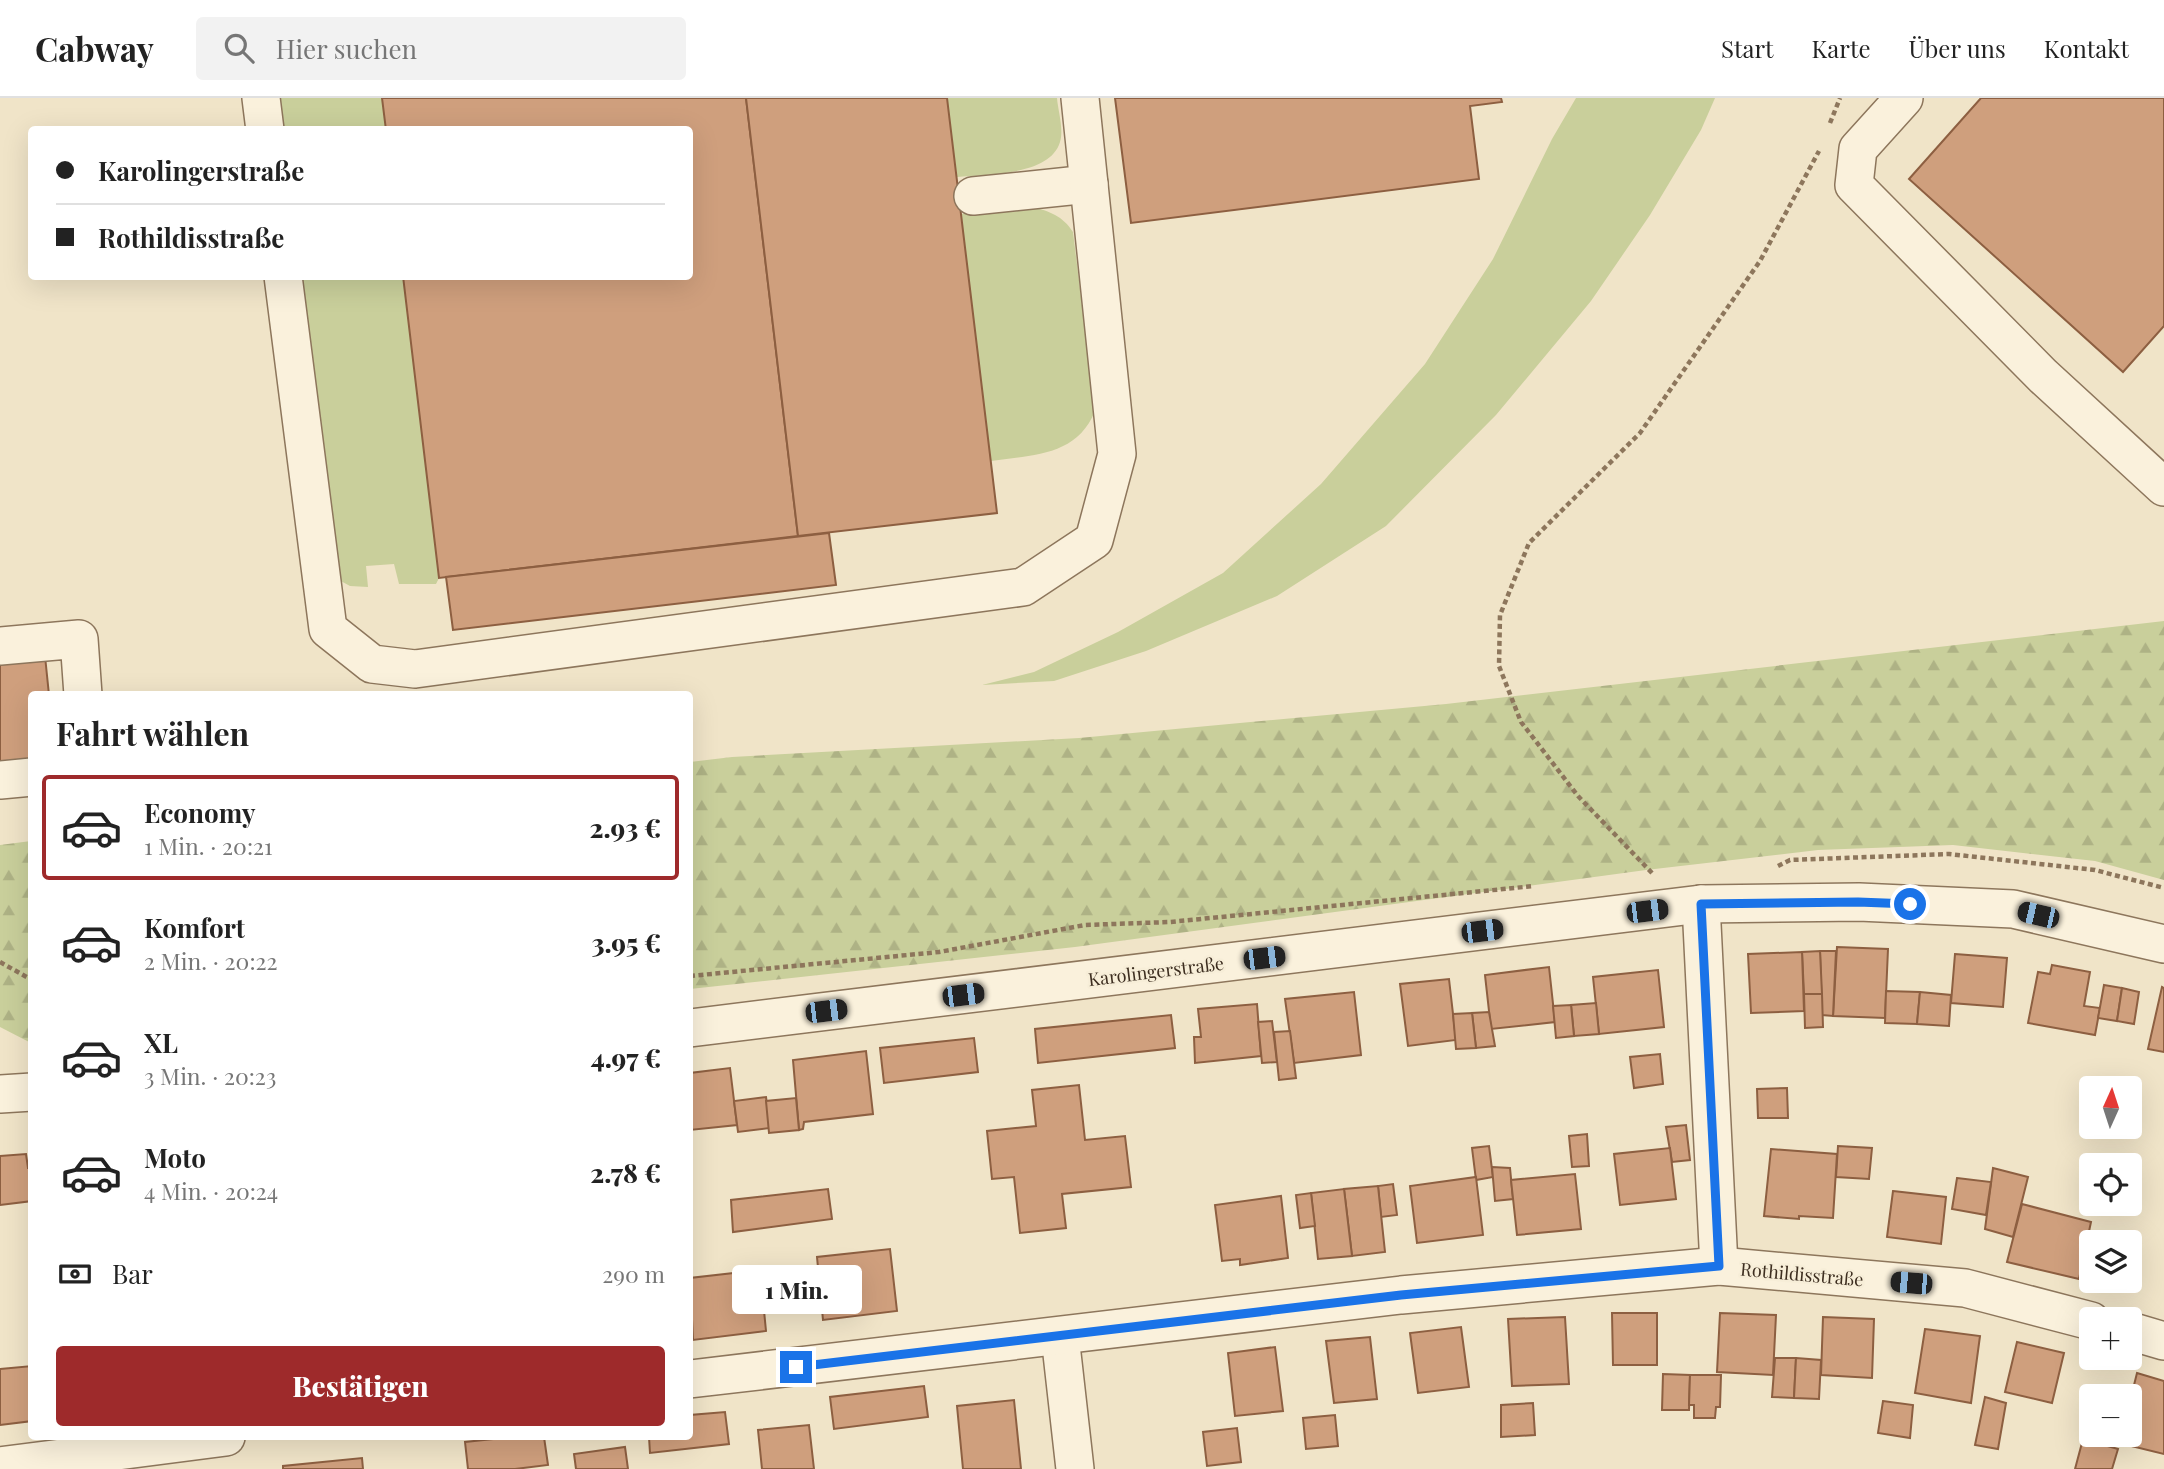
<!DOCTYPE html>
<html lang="de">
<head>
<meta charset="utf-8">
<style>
  :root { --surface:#fff; --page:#f2f2f2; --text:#222; --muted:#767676; --line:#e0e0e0; --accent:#9e2a2b }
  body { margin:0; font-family:"Playfair Display",serif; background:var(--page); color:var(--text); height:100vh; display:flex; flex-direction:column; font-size:26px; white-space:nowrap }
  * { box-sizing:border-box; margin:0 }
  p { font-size:23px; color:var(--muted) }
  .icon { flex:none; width:38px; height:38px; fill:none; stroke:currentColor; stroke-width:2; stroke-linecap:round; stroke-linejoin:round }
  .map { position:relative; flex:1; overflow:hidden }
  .sheet { position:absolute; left:28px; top:593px; width:665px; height:749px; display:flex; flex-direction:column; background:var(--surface); border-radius:7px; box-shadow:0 7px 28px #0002 }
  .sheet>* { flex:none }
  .guide { position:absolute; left:28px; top:28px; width:665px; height:154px; border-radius:7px; box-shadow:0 7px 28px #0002; display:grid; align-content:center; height:154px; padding:0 28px; background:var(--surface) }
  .needle { width:46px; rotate:3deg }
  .controls { position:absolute; left:2079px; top:978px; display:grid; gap:14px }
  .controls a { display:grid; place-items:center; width:63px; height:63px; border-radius:7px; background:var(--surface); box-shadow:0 7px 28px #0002; font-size:35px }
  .end { position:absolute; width:32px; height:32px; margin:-16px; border:9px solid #1a73e8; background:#fff; box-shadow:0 0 0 4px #fff }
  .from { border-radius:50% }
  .bubble { position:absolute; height:49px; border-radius:7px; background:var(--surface); box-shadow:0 7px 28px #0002; font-size:23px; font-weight:800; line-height:49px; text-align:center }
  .car { position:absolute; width:21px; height:42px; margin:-21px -10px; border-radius:9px; box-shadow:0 0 5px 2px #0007; background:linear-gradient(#222 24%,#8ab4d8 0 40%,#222 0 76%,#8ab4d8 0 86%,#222 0) }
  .guide b { display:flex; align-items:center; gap:24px; height:66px; font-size:26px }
  .guide b+b { border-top:2px solid var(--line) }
  .guide i { width:18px; height:18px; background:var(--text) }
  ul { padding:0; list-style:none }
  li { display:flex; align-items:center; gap:21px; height:105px; margin:0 14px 10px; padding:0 14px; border:4px solid transparent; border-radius:7px }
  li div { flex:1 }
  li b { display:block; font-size:26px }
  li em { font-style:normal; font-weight:800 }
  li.active { border-color:var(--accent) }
  li>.icon { width:63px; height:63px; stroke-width:1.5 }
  h2 { padding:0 28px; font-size:32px; line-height:84px }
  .pay { display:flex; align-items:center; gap:18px; height:77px; padding:0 28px; font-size:26px }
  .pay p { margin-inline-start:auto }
  .cta { display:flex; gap:14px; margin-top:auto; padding:14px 28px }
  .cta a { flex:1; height:80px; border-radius:7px; background:var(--accent); color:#fff; font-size:28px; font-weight:800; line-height:80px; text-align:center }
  header { display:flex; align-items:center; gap:42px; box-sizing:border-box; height:98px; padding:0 35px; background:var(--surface); border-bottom:2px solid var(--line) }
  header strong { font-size:33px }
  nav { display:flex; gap:38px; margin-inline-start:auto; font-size:24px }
  .search { width:490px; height:63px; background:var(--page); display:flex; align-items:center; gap:18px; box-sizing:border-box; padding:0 24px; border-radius:7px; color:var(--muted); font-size:26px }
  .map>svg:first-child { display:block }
</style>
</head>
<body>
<header>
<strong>Cabway</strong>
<div class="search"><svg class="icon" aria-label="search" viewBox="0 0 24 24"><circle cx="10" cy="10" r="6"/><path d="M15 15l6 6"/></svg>Hier suchen</div>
<nav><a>Start</a><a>Karte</a><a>Über uns</a><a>Kontakt</a></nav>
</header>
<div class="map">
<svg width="2164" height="1371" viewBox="0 0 2164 1371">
  <defs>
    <pattern id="forest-firs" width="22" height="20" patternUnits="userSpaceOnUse" patternTransform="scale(1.75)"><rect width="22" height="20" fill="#c9cf9b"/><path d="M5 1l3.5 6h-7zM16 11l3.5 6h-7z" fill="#aeb285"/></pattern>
  </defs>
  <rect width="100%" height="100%" fill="#f0e4c8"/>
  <g fill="#c9cf9b">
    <path d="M270 0H382L386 31H274Z"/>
    <path d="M947 0H1057C1058 13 1064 31 1060 44 1050 78 986 76 957 79Z"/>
    <path d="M1576 0H1715L1701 32 1650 117 1591 203 1496 317 1386 428 1277 498 1146 553 1054 583 982 587 1034 574 1118 534 1223 475 1321 386 1425 266 1493 161 1552 41Z"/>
    <path d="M1032 109C1049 113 1063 118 1073 134L1095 313C1077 358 1033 357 991 363L961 116Z"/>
    <path d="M293 179H403L439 480 436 486H399L394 466 366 468 368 489 350 488 339 482Z"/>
  </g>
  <g fill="url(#forest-firs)">
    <path d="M2164 523V782L2095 763 1953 747 1818 752 1646 772 1075 849 690 891V664L732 659 1079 640 1446 606Z"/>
    <path d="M31 743H32L31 945 0 929V747Z"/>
  </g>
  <g fill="#cf9f7d" stroke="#8d5f41" stroke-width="2">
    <path d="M382 0H746L798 438 439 480 403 178H690V32H386Z"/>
    <path d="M746 0H947L997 415 798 438Z"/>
    <path d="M1115 0H1501L1502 4 1470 8 1479 81 1131 125Z"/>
    <path d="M1981 0H2164V228L2123 274 1909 81Z"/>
    <path d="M829 435 836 487 453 532 446 479Z"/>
    <path d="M45 558 49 597H32V663L0 666V563Z"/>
    <path d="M1837 849 1888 851 1885 920 1833 918Z"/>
    <path d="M1820 853H1836L1833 918 1822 917Z"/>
    <path d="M1820 853 1822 896H1804L1802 854Z"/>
    <path d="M1802 854 1804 913 1751 915 1748 856Z"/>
    <path d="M1955 856 2007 860 2003 909 1951 905Z"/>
    <path d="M2052 867 2090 874 2084 908 2100 910 2095 937 2028 925 2038 874 2050 876Z"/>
    <path d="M1549 869 1555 924 1491 931 1485 877Z"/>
    <path d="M1658 872 1664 929 1599 936 1593 879Z"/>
    <path d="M1449 881 1456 942 1408 948 1400 886Z"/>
    <path d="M2104 887 2122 890 2117 923 2098 920Z"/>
    <path d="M2162 889 2164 890V954L2148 951Z"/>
    <path d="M2122 890 2139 894 2134 926 2117 923Z"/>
    <path d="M1886 893 1920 894 1917 926 1885 925Z"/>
    <path d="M1354 894 1361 957 1294 965 1285 901Z"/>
    <path d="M1920 894 1951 897 1949 928 1917 926Z"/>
    <path d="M1804 896H1822L1823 929 1805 930Z"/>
    <path d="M1596 905 1599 936 1574 938 1571 907Z"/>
    <path d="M1257 906 1261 958 1195 965 1194 939H1201L1198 911Z"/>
    <path d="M1571 907 1574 938 1556 940 1553 908Z"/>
    <path d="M1489 914 1495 948 1476 950 1472 915Z"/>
    <path d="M1472 915 1476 950 1456 951 1453 916Z"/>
    <path d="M1171 917 1175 950 1038 965 1035 931Z"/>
    <path d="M1272 923 1277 964 1262 965 1258 924Z"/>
    <path d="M1290 933 1296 980 1279 982 1274 934Z"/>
    <path d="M974 940 978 974 884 985 880 950Z"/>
    <path d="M866 953 873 1016 804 1024 803 1031 799 1032 793 962Z"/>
    <path d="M1660 956 1663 986 1634 990 1630 959Z"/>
    <path d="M730 970 737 1027 690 1032V975Z"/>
    <path d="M1079 987 1085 1042 1125 1038 1131 1089 1062 1096 1066 1130 1020 1135 1014 1079 992 1081 987 1033 1036 1028 1032 992Z"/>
    <path d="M1787 990 1788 1020H1758L1757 991Z"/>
    <path d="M766 999 770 1030 738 1034 734 1003Z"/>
    <path d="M796 1000 799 1032 769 1035 766 1003Z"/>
    <path d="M1686 1027 1690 1062 1672 1064 1666 1029Z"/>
    <path d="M1587 1036 1589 1068 1572 1069 1569 1038Z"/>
    <path d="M1489 1048 1493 1079 1476 1082 1472 1050Z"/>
    <path d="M1838 1048 1872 1050 1869 1081 1836 1079Z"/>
    <path d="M1670 1050 1676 1101 1620 1107 1614 1056Z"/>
    <path d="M1771 1051 1837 1056 1833 1120 1799 1118V1121L1764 1118Z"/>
    <path d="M26 1056 28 1070H32V1103L0 1107V1058Z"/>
    <path d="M1492 1069 1510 1070 1513 1101 1495 1103Z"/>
    <path d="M1993 1070 2028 1079 2013 1139 1985 1131Z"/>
    <path d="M1575 1076 1581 1131 1517 1137 1511 1082Z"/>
    <path d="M1476 1079 1483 1137 1417 1145 1410 1088Z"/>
    <path d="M1957 1080 1991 1084 1986 1117 1952 1111Z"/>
    <path d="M1393 1086 1397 1117 1381 1119 1378 1088Z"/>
    <path d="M1378 1088 1385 1154 1352 1158 1344 1091Z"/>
    <path d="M828 1091 832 1121 733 1134 731 1102Z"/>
    <path d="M1344 1091 1352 1158 1318 1161 1311 1095Z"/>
    <path d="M1893 1093 1946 1099 1941 1146 1887 1139Z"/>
    <path d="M1311 1095 1315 1128 1300 1130 1296 1097Z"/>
    <path d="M1281 1098 1288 1160 1240 1167V1161L1222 1163 1215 1107Z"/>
    <path d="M2022 1106 2091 1124 2079 1181 2007 1164Z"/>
    <path d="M890 1151 897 1213 823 1222 817 1159Z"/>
    <path d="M760 1172 766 1233 693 1242 690 1180Z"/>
    <path d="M1612 1215H1657V1267H1613Z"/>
    <path d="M1720 1215 1776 1217 1773 1277 1717 1274Z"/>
    <path d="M1565 1219 1569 1286 1512 1288 1508 1221Z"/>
    <path d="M1823 1219 1874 1221 1872 1280 1821 1277Z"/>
    <path d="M1461 1229 1469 1289 1418 1295 1410 1235Z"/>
    <path d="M1925 1231 1980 1238 1971 1305 1915 1295Z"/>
    <path d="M1370 1239 1377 1301 1334 1305 1326 1243Z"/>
    <path d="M2017 1244 2064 1255 2052 1305 2005 1294Z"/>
    <path d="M1275 1249 1283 1313 1235 1318 1228 1255Z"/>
    <path d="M1775 1260H1796L1794 1300 1772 1299Z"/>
    <path d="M1796 1260 1821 1262 1819 1301 1794 1300Z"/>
    <path d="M32 1268V1323L0 1327V1271Z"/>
    <path d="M2137 1275 2164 1283V1356L2119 1345 2121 1337H2130V1303Z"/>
    <path d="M1663 1276 1690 1277 1689 1312H1662Z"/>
    <path d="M1690 1277H1721L1720 1309H1716L1715 1320H1694V1307H1689Z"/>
    <path d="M924 1288 928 1319 834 1331 830 1299Z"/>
    <path d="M1985 1299 2006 1305 1998 1351 1975 1347Z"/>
    <path d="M1014 1302 1021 1371H963L957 1308Z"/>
    <path d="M1883 1303 1913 1307 1910 1340 1878 1335Z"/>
    <path d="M1533 1305 1535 1337 1501 1339V1307Z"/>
    <path d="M725 1314 729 1346 650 1355 649 1339H690V1317Z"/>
    <path d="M1335 1317 1338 1348 1306 1351 1303 1320Z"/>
    <path d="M809 1327 814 1371H762L758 1332Z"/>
    <path d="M1237 1330 1241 1364 1207 1368 1203 1334Z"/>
    <path d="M513 1339H544L548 1367 515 1371H468L465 1344Z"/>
    <path d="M2083 1341 2118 1351 2112 1371H2075Z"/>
    <path d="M625 1349 628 1371H576L574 1356Z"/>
    <path d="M362 1360 363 1371H283V1368Z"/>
  </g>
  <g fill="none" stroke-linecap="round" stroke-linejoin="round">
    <g stroke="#8d765c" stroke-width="40">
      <g id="minor">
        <path d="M261 0 265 32"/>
        <path d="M1904 0 1858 51 1854 87 2043 278 2164 389"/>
        <path d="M973 98 1089 86"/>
        <path d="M283 178 328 531 372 566 415 571 1023 489 1094 442 1117 356 1080 0"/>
        <path d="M0 548 79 541 83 597"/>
        <path d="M0 682 32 679"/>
        <path d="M1701 806 1719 1168"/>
        <path d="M690 930 1701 806 1859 804 2013 811 2164 846"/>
        <path d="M0 996 32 994"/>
        <path d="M2130 1233 2164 1243"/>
        <path d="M1060 1238 1075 1371"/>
        <path d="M690 1281 1401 1197 1719 1168 1965 1190 2091 1223"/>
        <path d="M0 1368 226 1339"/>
      </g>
    </g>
    <g stroke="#8d765c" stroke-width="4.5" stroke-dasharray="5 3.5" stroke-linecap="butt">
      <path d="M1830 25 1840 0"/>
      <path d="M1778 768 1790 762 1949 756 2095 772 2164 790"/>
      <path d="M1652 775 1578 698 1521 624 1499 568 1500 517 1529 445 1640 335 1760 163 1819 53"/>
      <path d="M0 864 32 882"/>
      <path d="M690 878 939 854 1085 827 1170 824 1534 788"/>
    </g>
    <use href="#minor" stroke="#faf1dc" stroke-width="37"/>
  </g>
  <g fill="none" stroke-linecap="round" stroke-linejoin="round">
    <path stroke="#1a73e8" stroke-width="9" d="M796 1269 1401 1197 1719 1168 1701 806 1858 804 1910 806"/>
  </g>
  <g text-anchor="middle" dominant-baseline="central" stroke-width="5" stroke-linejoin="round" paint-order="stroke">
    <g font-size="18" fill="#3d2e20" stroke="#f7eed8">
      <text transform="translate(1156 873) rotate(-7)">Karolingerstraße</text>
      <text transform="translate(1802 1176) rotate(5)">Rothildisstraße</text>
    </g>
  </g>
</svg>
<div class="controls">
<a><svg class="needle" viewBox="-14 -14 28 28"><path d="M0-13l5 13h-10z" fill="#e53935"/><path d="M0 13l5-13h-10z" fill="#767676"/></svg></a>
<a><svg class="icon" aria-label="locate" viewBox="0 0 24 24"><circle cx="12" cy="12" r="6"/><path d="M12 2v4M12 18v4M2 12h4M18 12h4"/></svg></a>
<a><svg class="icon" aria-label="layers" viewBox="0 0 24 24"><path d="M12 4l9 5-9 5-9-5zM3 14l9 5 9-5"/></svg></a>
<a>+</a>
<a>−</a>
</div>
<i class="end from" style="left:1910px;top:806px"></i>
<i class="end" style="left:796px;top:1269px"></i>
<div class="bubble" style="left:732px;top:1167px;width:130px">1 Min.</div>
<i class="car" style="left:1647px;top:813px;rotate:83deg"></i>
<i class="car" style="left:2038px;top:817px;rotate:283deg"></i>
<i class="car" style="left:1482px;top:833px;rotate:83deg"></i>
<i class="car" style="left:1264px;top:860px;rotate:83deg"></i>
<i class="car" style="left:963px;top:897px;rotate:83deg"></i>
<i class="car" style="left:826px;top:913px;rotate:83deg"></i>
<i class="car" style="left:1911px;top:1185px;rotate:275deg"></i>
<div class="guide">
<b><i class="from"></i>Karolingerstraße</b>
<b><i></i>Rothildisstraße</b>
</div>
<section class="sheet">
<h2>Fahrt wählen</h2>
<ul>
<li class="active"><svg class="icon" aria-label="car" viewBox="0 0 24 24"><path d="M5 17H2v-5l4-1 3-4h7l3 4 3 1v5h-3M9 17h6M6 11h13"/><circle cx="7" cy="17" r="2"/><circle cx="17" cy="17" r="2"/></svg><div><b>Economy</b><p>1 Min. · 20:21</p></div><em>2.93 €</em></li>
<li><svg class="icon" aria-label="car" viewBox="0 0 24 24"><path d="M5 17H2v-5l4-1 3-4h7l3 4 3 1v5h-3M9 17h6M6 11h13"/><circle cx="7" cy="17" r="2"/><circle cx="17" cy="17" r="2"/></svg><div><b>Komfort</b><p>2 Min. · 20:22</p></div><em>3.95 €</em></li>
<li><svg class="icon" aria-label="car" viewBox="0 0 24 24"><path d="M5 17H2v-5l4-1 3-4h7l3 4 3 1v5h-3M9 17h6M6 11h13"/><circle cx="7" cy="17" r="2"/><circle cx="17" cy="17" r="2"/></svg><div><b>XL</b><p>3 Min. · 20:23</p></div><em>4.97 €</em></li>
<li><svg class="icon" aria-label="car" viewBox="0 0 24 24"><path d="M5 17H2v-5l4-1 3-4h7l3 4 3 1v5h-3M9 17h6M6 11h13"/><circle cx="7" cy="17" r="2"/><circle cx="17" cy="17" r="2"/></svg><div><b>Moto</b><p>4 Min. · 20:24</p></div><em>2.78 €</em></li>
</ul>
<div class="pay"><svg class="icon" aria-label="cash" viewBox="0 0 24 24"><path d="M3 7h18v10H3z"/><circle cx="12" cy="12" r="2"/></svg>Bar<p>290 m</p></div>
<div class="cta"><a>Bestätigen</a></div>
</section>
</div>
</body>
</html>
